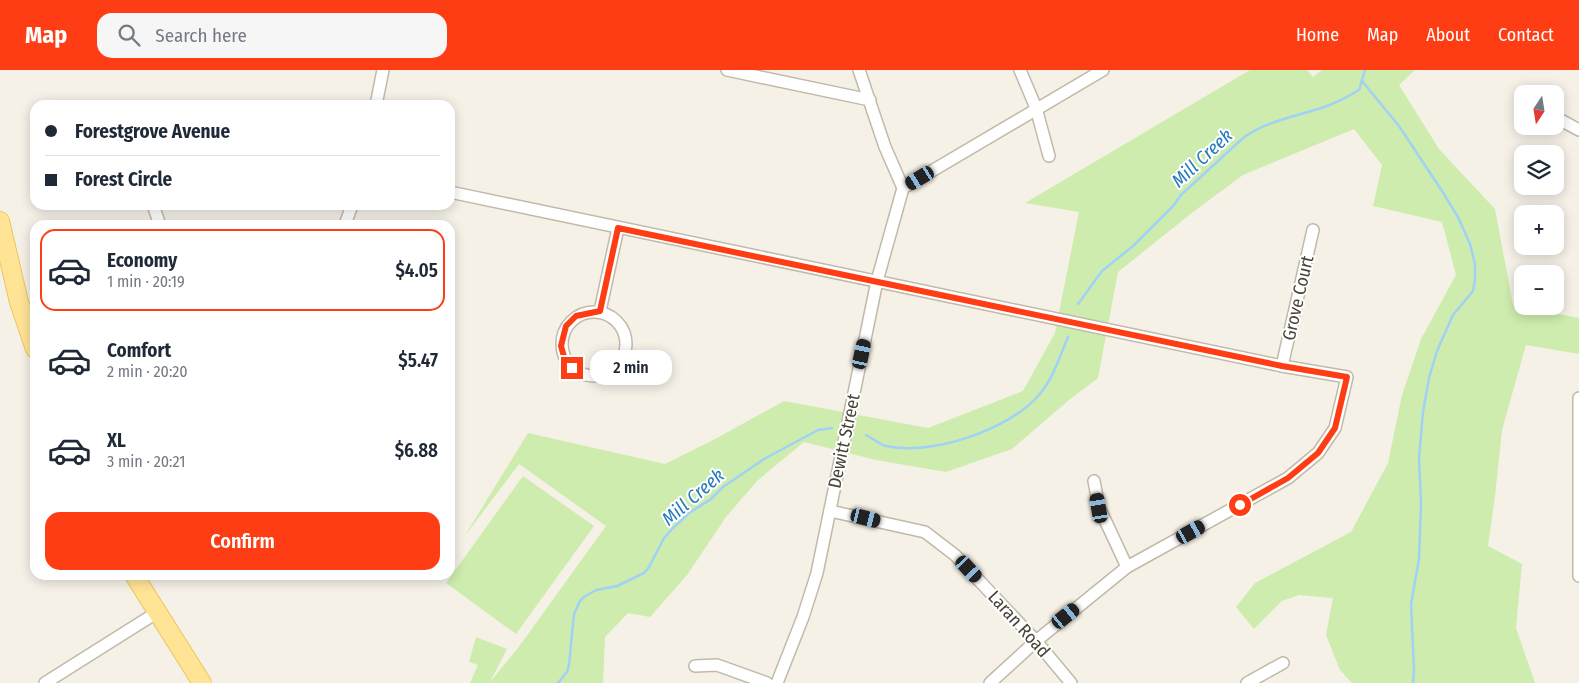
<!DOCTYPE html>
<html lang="en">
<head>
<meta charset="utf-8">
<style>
  :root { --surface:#fff; --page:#f6f6f7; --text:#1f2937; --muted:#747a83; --line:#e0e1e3; --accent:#ff3d14 }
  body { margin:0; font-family:"Fira Sans Condensed",sans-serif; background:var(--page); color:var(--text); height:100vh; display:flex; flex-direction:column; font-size:19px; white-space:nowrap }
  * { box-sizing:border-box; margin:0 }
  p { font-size:16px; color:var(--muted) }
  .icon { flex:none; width:28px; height:28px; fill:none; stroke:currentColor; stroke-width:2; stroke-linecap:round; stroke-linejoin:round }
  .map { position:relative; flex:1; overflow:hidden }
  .sheet { position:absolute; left:30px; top:150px; width:425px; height:360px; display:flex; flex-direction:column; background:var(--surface); border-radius:15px; box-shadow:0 2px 12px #0003 }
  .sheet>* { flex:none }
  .guide { position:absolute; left:30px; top:30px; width:425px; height:110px; border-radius:15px; box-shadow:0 2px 12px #0003; display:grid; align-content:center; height:110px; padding:0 15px; background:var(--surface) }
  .needle { width:32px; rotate:192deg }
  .buttons { position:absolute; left:1514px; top:15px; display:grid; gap:10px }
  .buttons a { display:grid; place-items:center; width:50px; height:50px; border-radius:10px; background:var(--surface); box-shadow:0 2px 12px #0003; font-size:25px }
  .end { position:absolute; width:22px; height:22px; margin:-11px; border:6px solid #ff3d14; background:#fff; box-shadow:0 0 0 2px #fff }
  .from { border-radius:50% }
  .bubble { position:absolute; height:35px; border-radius:15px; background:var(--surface); box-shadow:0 2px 12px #0003; font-size:16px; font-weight:600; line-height:35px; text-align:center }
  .car { position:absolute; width:15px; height:30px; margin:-15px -8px; border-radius:6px; box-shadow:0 0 4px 1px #0007; background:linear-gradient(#222 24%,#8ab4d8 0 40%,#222 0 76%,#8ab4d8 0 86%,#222 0) }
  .guide b { display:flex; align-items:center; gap:18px; height:48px; font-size:19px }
  .guide b+b { border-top:1px solid var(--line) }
  .guide i { width:12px; height:12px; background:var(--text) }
  ul { padding:9px 0 0; list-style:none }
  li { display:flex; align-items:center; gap:15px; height:82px; margin:0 10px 8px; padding:0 5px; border:2px solid transparent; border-radius:15px }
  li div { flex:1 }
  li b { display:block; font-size:19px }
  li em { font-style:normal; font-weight:600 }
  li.current { border-color:var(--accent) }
  li>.icon { width:45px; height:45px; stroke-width:1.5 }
  .cta { display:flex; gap:10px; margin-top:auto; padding:10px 15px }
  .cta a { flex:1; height:58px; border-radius:15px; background:var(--accent); color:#fff; font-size:20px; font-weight:600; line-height:58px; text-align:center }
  header { display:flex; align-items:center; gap:30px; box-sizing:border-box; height:70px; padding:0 25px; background:var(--accent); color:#fff }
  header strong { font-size:24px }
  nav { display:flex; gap:28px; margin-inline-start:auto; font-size:18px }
  .search { width:350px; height:45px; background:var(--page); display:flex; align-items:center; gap:12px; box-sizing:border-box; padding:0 18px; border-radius:15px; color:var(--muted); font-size:19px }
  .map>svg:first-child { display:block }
</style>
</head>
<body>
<header>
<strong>Map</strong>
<div class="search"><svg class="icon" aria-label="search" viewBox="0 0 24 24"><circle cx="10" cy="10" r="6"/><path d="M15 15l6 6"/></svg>Search here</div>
<nav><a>Home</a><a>Map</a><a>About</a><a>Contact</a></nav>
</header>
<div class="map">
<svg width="1579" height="613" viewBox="0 0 1579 613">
  <rect width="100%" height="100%" fill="#f5f1e7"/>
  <g fill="#ceecad">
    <path d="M1250 0H1307L1313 7 1322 0H1415L1399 15 1439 79 1495 139 1513 235 1579 248V284L1526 275 1502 360 1495 426 1488 476 1522 494 1516 558 1535 613H1352L1340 600 1326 565 1333 528 1299 525 1282 531 1254 559 1236 537 1255 513 1351 462 1388 393 1402 325 1421 269 1456 205 1442 152 1373 136 1382 95 1354 59 1243 105 1193 142 1118 202 1098 308 1069 330 1012 379 946 402 876 390 804 372 757 411 726 447 687 505 650 547 628 543 605 567 603 613H470L478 595 469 592 476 567 507 579 490 612 518 578 606 456 519 394 464 467 528 363 665 394 717 368 784 331 928 358 1023 321 1055 263 1079 142 1025 133Z"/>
    <path d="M523 406 594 456 516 564 446 513Z"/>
  </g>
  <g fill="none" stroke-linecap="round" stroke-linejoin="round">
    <g stroke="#a0d1f6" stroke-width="2.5">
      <path d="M1362 11 1399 56 1442 121 1458 147 1470 174 1475 194V210L1473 221 1453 245 1437 281 1429 308 1423 342 1419 388 1421 433 1419 489 1411 534 1414 600 1413 613"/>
      <path d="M1078 234 1102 201 1133 176 1173 136 1181 125 1243 68C1268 50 1299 46 1327 36 1338 32 1349 26 1359 20L1365 0"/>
      <path d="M866 365C872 368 879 374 886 376 931 386 1009 360 1039 325 1053 309 1060 286 1068 267"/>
      <path d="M558 613 567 602 569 595 574 544 580 531 584 527 596 520 617 516 644 503 649 497 664 468 673 458 689 443 711 429 723 417 764 389 818 360 832 358"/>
    </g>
    <g stroke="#c1b9a9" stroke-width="14">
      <g id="minor">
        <path d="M727 0 870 30"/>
        <path d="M859 0 885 77 903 118"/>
        <path d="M1020 0 1036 38 1049 86"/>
        <path d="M1521 32H1522"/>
        <path d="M376 35 383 0"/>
        <path d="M1555 47 1579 60"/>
        <path d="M450 122 1282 296 1347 307 1335 358 1318 383 1288 408 1127 497 1036 571 990 613"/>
        <path d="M153 135 160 155"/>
        <path d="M345 155 352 135"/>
        <path d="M600 241 618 158"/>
        <circle cx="594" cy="274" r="32"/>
        <path d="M1282 296 1313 160"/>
        <path d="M1579 328V506"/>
        <path d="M1094 411 1099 437 1127 497"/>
        <path d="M830 441 925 462 955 485 1036 571 1071 613"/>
        <path d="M695 596 717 595 767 613"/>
        <path d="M45 613 156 543"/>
        <path d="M777 613 803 547 817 503 877 211 903 118 1103 0"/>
        <path d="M1247 613 1283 593"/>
      </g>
    </g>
    <g stroke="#edc55e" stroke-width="20">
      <g id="primary">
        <path d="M0 151 19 232 35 279"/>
        <path d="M134 505 202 613"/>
      </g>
    </g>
    <use href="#minor" stroke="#fff" stroke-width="11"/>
    <use href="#primary" stroke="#ffe496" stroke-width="18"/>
  </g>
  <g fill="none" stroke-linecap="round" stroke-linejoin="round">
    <path stroke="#ff3d14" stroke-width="6" d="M572 298 565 290 561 276 566 256 576 246 600 241 618 158 1282 296 1347 307 1335 358 1318 383 1288 408 1240 435"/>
  </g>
  <g text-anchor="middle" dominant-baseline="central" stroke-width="4" stroke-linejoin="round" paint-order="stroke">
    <g font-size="18" fill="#494236" stroke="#fff">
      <text transform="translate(1298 228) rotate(-77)">Grove Court</text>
      <text transform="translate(844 371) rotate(-78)">Dewitt Street</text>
      <text transform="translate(1019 554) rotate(48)">Laran Road</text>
    </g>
    <g font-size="19" font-style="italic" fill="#267abe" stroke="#fff">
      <text transform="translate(1202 88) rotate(-43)">Mill Creek</text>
      <text transform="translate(693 427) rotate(-41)">Mill Creek</text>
    </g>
  </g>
</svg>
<div class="buttons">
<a><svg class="needle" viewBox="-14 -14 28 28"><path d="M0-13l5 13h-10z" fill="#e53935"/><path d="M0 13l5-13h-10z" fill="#747a83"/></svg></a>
<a><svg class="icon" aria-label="layers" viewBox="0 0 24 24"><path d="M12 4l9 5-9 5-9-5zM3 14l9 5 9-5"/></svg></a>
<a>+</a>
<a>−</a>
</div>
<i class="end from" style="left:1240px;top:435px"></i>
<i class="end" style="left:572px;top:298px"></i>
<div class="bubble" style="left:590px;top:280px;width:82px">2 min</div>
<i class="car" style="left:920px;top:108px;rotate:239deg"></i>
<i class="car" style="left:862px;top:284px;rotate:12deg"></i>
<i class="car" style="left:1099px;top:438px;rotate:350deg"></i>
<i class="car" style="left:866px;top:448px;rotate:104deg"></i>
<i class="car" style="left:1191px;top:462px;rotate:61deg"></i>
<i class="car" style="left:969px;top:499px;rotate:137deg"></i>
<i class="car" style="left:1066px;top:546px;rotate:51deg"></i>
<div class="guide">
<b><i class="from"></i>Forestgrove Avenue</b>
<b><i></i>Forest Circle</b>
</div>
<section class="sheet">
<ul>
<li class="current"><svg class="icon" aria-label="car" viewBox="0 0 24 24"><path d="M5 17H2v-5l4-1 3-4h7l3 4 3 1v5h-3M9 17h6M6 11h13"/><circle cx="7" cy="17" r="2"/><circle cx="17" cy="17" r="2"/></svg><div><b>Economy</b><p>1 min · 20:19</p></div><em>$4.05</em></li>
<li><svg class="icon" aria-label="car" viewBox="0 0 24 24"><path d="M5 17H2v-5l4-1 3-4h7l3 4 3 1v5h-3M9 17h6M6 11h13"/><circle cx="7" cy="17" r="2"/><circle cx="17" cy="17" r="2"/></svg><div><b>Comfort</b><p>2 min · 20:20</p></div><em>$5.47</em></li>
<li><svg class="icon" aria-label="car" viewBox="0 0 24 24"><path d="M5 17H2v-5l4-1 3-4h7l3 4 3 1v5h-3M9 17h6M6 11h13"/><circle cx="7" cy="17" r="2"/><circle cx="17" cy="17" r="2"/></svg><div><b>XL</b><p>3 min · 20:21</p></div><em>$6.88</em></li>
</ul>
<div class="cta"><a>Confirm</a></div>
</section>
</div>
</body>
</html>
